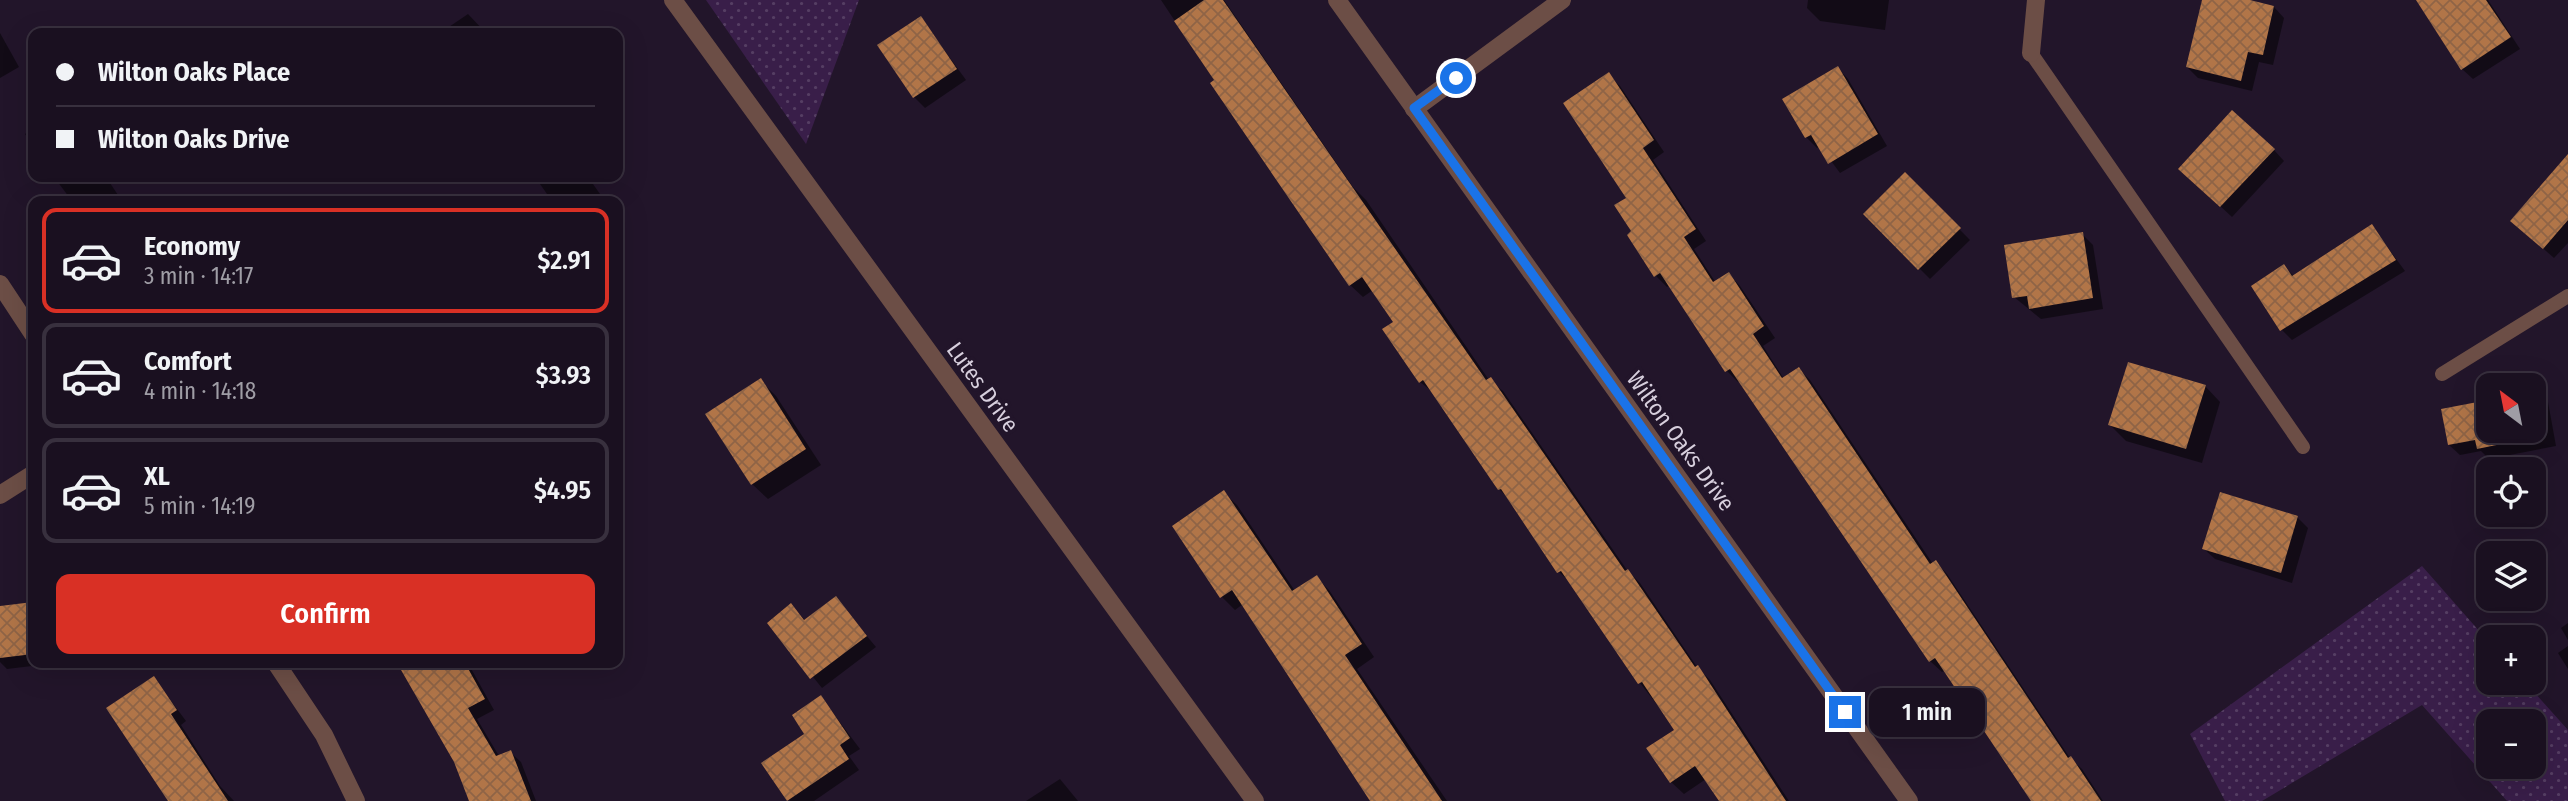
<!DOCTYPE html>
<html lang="en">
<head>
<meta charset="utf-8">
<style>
  :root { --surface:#1a1020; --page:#271e2d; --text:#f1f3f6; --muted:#9f9da5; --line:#38303e; --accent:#d93025 }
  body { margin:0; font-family:"Fira Sans Condensed",sans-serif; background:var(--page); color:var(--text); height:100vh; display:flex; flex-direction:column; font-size:26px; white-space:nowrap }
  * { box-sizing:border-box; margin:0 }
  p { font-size:23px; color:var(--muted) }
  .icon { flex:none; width:38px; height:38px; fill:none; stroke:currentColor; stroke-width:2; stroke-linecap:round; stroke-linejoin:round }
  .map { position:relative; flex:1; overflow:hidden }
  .details { position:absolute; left:28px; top:196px; width:595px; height:472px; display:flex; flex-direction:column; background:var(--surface); border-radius:14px; box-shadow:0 7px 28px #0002,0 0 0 2px var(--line) }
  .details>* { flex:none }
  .top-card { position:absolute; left:28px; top:28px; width:595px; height:154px; border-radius:14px; box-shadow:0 7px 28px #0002,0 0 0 2px var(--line); display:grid; align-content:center; height:154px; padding:0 28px; background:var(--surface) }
  .needle { width:46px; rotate:328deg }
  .controls { position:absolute; left:2476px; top:373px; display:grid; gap:14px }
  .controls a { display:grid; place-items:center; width:70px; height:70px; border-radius:14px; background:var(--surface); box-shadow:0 7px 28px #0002,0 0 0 2px var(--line); font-size:35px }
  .end { position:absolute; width:32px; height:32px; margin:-16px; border:9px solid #1a73e8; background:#fff; box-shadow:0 0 0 4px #fff }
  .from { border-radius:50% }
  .bubble { position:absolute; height:49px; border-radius:14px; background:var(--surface); box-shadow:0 7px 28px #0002,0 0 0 2px var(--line); font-size:23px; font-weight:600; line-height:49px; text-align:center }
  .top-card b { display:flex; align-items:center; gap:24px; height:66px; font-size:26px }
  .top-card b+b { border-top:2px solid var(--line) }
  .top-card i { width:18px; height:18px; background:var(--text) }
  ul { padding:12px 0 0; list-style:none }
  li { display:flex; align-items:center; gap:21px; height:105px; margin:0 14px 10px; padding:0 14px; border:4px solid var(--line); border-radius:14px }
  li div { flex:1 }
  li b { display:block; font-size:26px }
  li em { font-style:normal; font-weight:600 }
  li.current { border-color:var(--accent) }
  li>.icon { width:63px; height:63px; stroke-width:1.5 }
  .button { display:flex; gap:14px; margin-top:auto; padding:14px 28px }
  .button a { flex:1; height:80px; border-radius:14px; background:var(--accent); color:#fff; font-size:28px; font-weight:600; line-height:80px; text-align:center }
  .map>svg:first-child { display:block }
</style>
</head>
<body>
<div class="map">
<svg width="2568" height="801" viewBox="0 0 2568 801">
  <defs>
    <pattern id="grass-dots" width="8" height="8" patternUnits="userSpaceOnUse" patternTransform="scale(1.75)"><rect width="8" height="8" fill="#391e49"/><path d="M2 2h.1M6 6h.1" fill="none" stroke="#553e63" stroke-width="1.8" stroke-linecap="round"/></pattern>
    <pattern id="building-cross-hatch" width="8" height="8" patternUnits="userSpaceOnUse" patternTransform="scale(1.75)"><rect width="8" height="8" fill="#b17548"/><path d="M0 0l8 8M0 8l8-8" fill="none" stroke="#8f6446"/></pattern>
  </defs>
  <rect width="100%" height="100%" fill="#22152a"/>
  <g fill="url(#grass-dots)" fill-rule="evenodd">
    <path d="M706 0H859L806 144Z"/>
    <path d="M2422 566 2488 641V682L2526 683 2568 730V801H2507L2422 705 2262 801H2225L2190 734ZM2488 721H2534V766H2488Z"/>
  </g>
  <g fill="#0007">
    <path d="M1161 0H1224L1353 187 1366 200 1489 380 1503 391 1627 570 1640 583 1697 667 1710 680 1789 801H1721L1706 779 1684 794 1671 782 1677 730 1640 683 1572 584 1559 572 1512 502 1499 489 1434 393 1420 382 1396 322 1373 290 1363 297 1350 285Z"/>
    <path d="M1808 0H1889L1885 30 1820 21 1807 8Z"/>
    <path d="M2204 0H2243L2274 7 2284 18 2273 65 2259 62 2252 91 2198 78 2187 67Z"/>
    <path d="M2418 0H2488L2520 49 2473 79 2462 69Z"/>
    <path d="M468 14 486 33H440Z"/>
    <path d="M921 18 966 80 925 108 914 97Z"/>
    <path d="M0 33 19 67 0 78Z"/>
    <path d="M1838 68 1848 79 1887 146 1840 173 1820 146 1817 148 1806 137Z"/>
    <path d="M1608 75 1620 86 1664 152 1653 160 1706 241 1694 249 1716 283 1729 274 1740 286 1775 338 1763 346 1784 379 1799 369 1810 380 1933 564 1936 562 1947 574 2070 758 2082 769 2103 801H2033L1944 671 1942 672 1930 661 1741 381 1738 382 1727 371 1670 285 1667 287 1656 276 1634 232Z"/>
    <path d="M33 128V146L25 134Z"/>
    <path d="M2274 150 2284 161 2232 217 2191 179Z"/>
    <path d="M2568 157V243L2554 258 2523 231Z"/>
    <path d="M1905 174 1970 240 1930 279 1865 214Z"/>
    <path d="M54 177H106L122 201H72Z"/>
    <path d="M535 177H588L605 201H552Z"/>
    <path d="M144 195 150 201H134Z"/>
    <path d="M2372 226 2405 271 2292 340 2282 330 2284 267 2294 276Z"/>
    <path d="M2082 234 2093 245 2103 309 2041 319 2014 297Z"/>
    <path d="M760 380 776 396 821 465 768 499 752 484Z"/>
    <path d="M2205 386 2220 402 2202 463 2126 441 2110 425Z"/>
    <path d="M2534 392 2548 402 2556 446 2489 459 2481 451 2460 455 2449 445 2443 410 2488 401V430H2534Z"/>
    <path d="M1224 493 1237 505 1295 591 1316 577 1329 590 1374 657 1357 669 1447 801H1373L1243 604 1235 610 1222 597Z"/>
    <path d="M2297 517 2308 528 2292 583 2215 559 2204 549Z"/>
    <path d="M836 599 876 647 822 688 769 623 791 606 806 621Z"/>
    <path d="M33 604V663H57L7 669 0 662V608Z"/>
    <path d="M2568 623V640L2561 628Z"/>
    <path d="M2568 646V669L2558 653Z"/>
    <path d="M399 663H468L494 710 477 719 499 756 510 752 521 762 536 801H471L455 761Z"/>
    <path d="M154 678 186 721 181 725 220 786 234 801H180Z"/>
    <path d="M821 697 860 749 849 756 859 770 814 801H790L764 764 807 734Z"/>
    <path d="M1060 779 1078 801H1026Z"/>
  </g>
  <g fill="url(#building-cross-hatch)">
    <path d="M1204 0H1223L1486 380 1491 377 1625 571 1628 569 1695 667 1698 665 1786 801H1719L1695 766 1670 783 1646 748 1674 730 1642 682 1638 684 1561 571 1557 573 1501 489 1498 490 1423 380 1419 383 1382 329 1393 322 1362 277 1349 286 1210 83 1214 80 1174 21Z"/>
    <path d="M2202 0H2250L2274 6 2263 55 2248 52 2241 81 2186 67Z"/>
    <path d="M2416 0H2486L2511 37 2461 70Z"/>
    <path d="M921 16 957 69 913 98 877 45Z"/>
    <path d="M1838 66 1878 134 1828 164 1811 135 1805 138 1782 99Z"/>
    <path d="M1609 72 1654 140 1643 148 1696 229 1684 237 1713 282 1729 272 1764 326 1753 334 1782 378 1799 367 1930 564 1936 560 2068 758 2071 756 2101 801H2031L1935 658 1929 662 1730 369 1725 372 1660 273 1654 277 1627 235 1631 231 1614 205 1626 198 1563 103Z"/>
    <path d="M2232 110 2275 149 2220 207 2178 169Z"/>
    <path d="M2568 154V220L2543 249 2510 221Z"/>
    <path d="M1905 172 1961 228 1918 270 1863 214Z"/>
    <path d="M2372 224 2396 260 2280 331 2251 286 2284 264 2292 276Z"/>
    <path d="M2083 232 2093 298 2029 309 2027 296 2012 298 2004 245Z"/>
    <path d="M2128 362 2206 385 2186 449 2108 425Z"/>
    <path d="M761 378 806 449 751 485 705 414Z"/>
    <path d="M2534 390H2538L2546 435 2477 449 2475 440 2448 445 2441 409 2488 400V430H2534Z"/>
    <path d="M1224 490 1292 591 1317 575 1362 644 1345 655 1442 801H1370L1232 590 1220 598 1172 526Z"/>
    <path d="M2220 492 2298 516 2281 573 2202 549Z"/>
    <path d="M836 596 867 636 810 679 767 623 791 603 804 620Z"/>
    <path d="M33 602V654L0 658V606Z"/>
    <path d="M397 663H465L485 699 468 708 496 756 511 750 531 801H469L454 762Z"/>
    <path d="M154 676 177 710 171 714 228 801H168L106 708Z"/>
    <path d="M821 695 850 738 840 745 849 759 787 801 761 763 804 734 792 715Z"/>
  </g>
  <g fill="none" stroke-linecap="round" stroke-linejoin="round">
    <g stroke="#6c4e46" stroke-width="14">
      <path d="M2031 53 2303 447"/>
      <path d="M2442 374 2568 296"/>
    </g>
    <g stroke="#6c4e46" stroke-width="18">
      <path d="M673 0 1255 801"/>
      <path d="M1337 0 1909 801"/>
      <path d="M2031 53 2036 0"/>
      <path d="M1414 109 1562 0"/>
      <path d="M0 495 33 474"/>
    </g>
    <g stroke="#6c4e46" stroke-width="18">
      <path d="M0 284 33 334"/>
      <path d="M276 663 324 735 356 801"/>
    </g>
  </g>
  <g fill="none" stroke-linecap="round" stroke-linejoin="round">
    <path stroke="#1a73e8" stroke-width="9" d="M1456 78 1414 108 1845 712"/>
  </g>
  <g text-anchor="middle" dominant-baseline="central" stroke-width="7" stroke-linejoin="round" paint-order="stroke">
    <g font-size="23" fill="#d7cfdd" stroke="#22152a">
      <text transform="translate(983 387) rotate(54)">Lutes Drive</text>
      <text transform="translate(1681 441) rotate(54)">Wilton Oaks Drive</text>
    </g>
  </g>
</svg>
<div class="controls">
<a><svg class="needle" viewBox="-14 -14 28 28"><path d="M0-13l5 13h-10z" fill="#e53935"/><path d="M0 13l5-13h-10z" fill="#9f9da5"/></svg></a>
<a><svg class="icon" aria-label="locate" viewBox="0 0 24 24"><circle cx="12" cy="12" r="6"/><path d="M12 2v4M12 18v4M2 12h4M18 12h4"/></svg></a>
<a><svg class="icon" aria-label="layers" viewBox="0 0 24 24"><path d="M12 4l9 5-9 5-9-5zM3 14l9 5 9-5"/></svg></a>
<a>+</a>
<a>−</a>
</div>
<i class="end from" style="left:1456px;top:78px"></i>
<i class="end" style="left:1845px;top:712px"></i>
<div class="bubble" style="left:1869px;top:688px;width:116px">1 min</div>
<div class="top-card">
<b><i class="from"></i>Wilton Oaks Place</b>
<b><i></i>Wilton Oaks Drive</b>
</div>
<section class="details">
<ul>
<li class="current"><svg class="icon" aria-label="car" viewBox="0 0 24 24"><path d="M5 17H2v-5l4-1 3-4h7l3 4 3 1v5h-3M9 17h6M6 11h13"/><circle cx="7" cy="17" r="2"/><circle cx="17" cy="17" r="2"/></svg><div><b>Economy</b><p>3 min · 14:17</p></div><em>$2.91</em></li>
<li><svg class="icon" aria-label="car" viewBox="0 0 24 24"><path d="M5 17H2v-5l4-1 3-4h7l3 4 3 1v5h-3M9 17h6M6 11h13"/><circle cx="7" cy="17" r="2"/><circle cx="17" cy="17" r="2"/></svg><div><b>Comfort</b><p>4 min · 14:18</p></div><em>$3.93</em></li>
<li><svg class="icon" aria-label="car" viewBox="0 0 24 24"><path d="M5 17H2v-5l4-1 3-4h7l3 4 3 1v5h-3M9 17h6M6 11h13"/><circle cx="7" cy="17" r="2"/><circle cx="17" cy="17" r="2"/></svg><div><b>XL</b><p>5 min · 14:19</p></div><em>$4.95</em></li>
</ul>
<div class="button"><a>Confirm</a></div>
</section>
</div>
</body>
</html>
